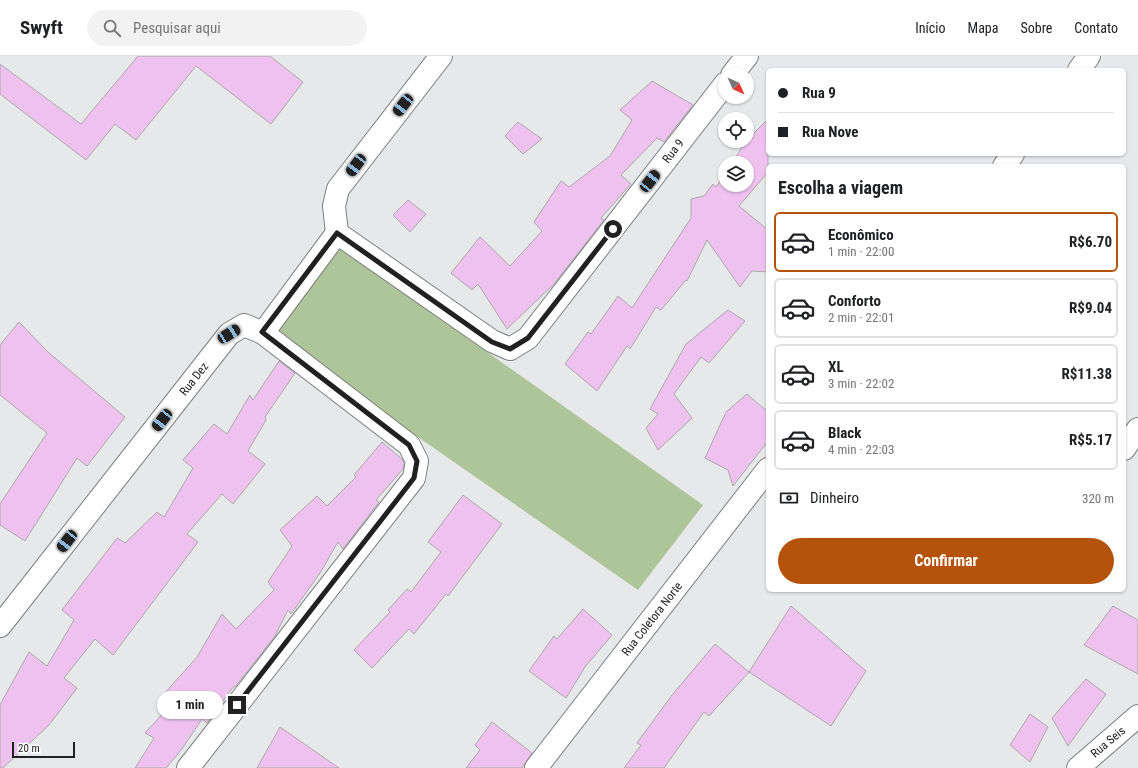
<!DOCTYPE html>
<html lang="pt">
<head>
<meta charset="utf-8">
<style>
  :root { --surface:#fff; --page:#f2f2f2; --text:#202124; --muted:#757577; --line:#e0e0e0; --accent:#b45309 }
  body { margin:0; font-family:"Roboto Condensed",sans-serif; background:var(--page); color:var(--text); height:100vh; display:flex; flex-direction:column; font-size:15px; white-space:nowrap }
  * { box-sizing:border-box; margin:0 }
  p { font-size:13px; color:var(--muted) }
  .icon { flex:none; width:22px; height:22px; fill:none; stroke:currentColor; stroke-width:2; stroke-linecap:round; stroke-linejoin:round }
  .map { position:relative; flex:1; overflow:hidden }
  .drawer { position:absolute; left:766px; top:108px; width:360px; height:428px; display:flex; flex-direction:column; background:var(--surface); border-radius:6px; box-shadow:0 1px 3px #0004 }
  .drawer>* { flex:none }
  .hud { position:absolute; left:766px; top:12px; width:360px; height:88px; border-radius:6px; box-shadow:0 1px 3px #0004; display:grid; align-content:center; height:88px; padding:0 12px; background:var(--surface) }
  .needle { width:26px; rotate:135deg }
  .tools { position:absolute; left:718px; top:12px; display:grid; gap:8px }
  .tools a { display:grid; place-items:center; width:36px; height:36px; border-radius:50%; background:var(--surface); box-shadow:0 1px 3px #0004; font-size:20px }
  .scale { position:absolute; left:12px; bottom:10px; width:63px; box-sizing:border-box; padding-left:4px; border:2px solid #212122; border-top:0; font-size:11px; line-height:14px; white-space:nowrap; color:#212122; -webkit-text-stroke:3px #fff; paint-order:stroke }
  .end { position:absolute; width:18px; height:18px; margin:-9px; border:5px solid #212122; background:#fff; box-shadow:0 0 0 2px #fff }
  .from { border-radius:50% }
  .bubble { position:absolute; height:28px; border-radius:14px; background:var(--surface); box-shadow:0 1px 3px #0004; font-size:13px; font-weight:700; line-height:28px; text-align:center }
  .car { position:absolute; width:12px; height:24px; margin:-12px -6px; border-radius:5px; box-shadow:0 0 3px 1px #0007; background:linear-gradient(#222 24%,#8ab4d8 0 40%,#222 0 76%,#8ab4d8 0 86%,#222 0) }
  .hud b { display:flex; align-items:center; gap:14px; height:38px; font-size:15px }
  .hud b+b { border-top:1px solid var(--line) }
  .hud i { width:10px; height:10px; background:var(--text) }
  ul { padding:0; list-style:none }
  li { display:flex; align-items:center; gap:12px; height:60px; margin:0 8px 6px; padding:0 4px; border:2px solid var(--line); border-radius:6px }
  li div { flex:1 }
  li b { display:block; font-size:15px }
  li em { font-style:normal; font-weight:700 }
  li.current { border-color:var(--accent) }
  li>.icon { width:36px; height:36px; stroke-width:1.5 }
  h2 { padding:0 12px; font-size:18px; line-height:48px }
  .pay { display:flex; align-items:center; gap:10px; height:44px; padding:0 12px; font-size:15px }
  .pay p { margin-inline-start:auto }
  .primary-button { display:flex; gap:8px; margin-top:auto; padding:8px 12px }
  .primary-button a { flex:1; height:46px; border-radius:24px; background:var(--accent); color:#fff; font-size:16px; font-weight:700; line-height:46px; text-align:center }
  header { display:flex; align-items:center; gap:24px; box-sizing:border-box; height:56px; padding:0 20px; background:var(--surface); border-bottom:1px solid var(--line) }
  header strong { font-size:19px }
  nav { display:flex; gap:22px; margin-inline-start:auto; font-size:14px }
  .search { width:280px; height:36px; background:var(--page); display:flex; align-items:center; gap:10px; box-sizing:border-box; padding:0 14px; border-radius:22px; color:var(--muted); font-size:15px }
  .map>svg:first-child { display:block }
</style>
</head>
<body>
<header>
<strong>Swyft</strong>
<div class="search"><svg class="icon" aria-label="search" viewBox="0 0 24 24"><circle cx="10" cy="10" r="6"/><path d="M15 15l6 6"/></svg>Pesquisar aqui</div>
<nav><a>Início</a><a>Mapa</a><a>Sobre</a><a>Contato</a></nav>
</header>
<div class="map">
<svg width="1138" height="712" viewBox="0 0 1138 712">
  <rect width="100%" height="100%" fill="#e6e8ea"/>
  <path fill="#aec499" d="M336 189 703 449 638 534 270 278Z"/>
  <g fill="#eec1ef" stroke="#abaaab">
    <path d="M138 0H270L303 26 271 68 196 10 136 84 115 68 86 104 0 38V8L81 68Z"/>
    <path d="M652 25 693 49 664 86 657 82 621 119 631 128 601 162 604 164 554 228 507 273 478 228 472 234 451 217 480 181 510 210 542 175 534 166 561 125 569 131 610 100 632 64 620 54Z"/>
    <path d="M768 63V116L739 150 768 174V216L752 215 740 231 707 184 687 225 686 224 661 254 656 251 630 293 627 290 597 335 565 308 588 276 591 278 618 240 632 252 691 162V143L704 140 713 128 716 131 725 118V129H747V107H732L746 85Z"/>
    <path d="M518 66 542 83 523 98 505 80Z"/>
    <path d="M408 144 426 158 410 176 393 159Z"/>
    <path d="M728 254 745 265 709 307 701 301 674 338 692 362 658 394 646 372 658 358 650 353 686 288Z"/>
    <path d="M19 266 48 296 125 361 87 410 77 402 25 485 0 469V448L47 377 0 339V289Z"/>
    <path d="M279 305 295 317 265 361 266 364 248 395 265 408 233 448 222 438 187 478 198 486 113 599 95 583 64 622 77 632 49 669 3 712H0V649L29 596 47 610 74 564 62 554 117 482 125 487 157 456 164 461 193 412 183 404 214 368 227 378 250 339 253 344Z"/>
    <path d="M747 338 768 356V385L733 430 728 414 705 402 726 356Z"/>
    <path d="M382 386 402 403 404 407 403 413 376 444 379 446 343 493 338 486 320 517 291 558 288 554 275 580 235 631 234 630 207 667 202 663 182 693 166 712H135L154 682 145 677 174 645 163 639 197 601 222 558 236 573 274 534 268 526 292 490 280 474 317 440 327 450 356 421 354 419Z"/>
    <path d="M463 439 502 468 448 540 446 538 414 578 409 573 372 612 354 594 390 556 388 554 407 533 411 536 441 496 428 486Z"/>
    <path d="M791 550 866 615 831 670 749 616Z"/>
    <path d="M1113 550 1138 564V618L1084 589Z"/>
    <path d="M583 553 612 579 585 611 566 642 529 615 554 580 557 583Z"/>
    <path d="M715 588 749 616 709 660 704 656 664 712H624L641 689 637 687 672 639Z"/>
    <path d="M1086 623 1106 638 1068 690 1052 662Z"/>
    <path d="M1030 658 1048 671 1030 706 1010 689Z"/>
    <path d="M492 666 532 697 522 712H466L480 694 475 689Z"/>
    <path d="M280 671 339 712H257Z"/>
  </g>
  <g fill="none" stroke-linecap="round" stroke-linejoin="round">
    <g stroke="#7c7e80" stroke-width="24">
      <g id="street">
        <path d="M1079 14 1089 0"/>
        <path d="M732 19 747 0"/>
        <path d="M1004 110 1013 98"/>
        <path d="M337 177 492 285 510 293 528 282 725 28"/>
        <path d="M337 177 334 150 338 133 441 0"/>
        <path d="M263 277 337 177"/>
        <path d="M1124 393 1138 373"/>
        <path d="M0 570 229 278 244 269 263 277 409 389 417 405 414 422 188 712"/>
        <path d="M536 712 768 413"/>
        <path d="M1078 712 1138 660"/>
      </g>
    </g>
    <use href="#street" stroke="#fff" stroke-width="22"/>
  </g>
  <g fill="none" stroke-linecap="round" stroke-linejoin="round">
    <path stroke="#212122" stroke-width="5" d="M237 649 414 422 417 405 409 389 262 276 337 177 492 286 510 293 528 282 613 173"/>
  </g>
  <g text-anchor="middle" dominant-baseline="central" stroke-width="3" stroke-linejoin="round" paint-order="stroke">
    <g font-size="12" fill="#212122" stroke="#fff">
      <text transform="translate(673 95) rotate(-52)">Rua 9</text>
      <text transform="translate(194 323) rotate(-52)">Rua Dez</text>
      <text transform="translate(652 563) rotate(-52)">Rua Coletora Norte</text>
      <text transform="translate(1108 686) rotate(-40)">Rua Seis</text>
    </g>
  </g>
</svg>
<div class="tools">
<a><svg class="needle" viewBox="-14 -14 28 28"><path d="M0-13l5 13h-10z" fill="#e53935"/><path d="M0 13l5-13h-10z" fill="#757577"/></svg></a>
<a><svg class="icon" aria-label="locate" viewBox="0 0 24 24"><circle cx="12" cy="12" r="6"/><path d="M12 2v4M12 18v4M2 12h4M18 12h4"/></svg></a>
<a><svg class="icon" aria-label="layers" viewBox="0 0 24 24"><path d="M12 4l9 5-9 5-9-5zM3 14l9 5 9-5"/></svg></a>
</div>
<div class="scale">20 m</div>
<i class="end from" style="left:613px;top:173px"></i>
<i class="end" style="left:237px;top:649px"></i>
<div class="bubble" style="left:157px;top:635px;width:66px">1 min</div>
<i class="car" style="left:403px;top:49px;rotate:218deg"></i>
<i class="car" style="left:356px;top:109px;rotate:217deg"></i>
<i class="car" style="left:650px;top:125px;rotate:38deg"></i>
<i class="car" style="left:229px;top:278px;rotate:58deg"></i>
<i class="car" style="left:162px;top:364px;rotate:218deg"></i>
<i class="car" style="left:67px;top:485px;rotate:218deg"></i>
<div class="hud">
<b><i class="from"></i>Rua 9</b>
<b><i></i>Rua Nove</b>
</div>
<section class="drawer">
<h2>Escolha a viagem</h2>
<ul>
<li class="current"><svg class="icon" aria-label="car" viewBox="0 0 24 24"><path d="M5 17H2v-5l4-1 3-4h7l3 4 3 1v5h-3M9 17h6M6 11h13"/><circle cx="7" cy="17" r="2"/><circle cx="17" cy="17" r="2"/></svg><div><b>Econômico</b><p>1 min · 22:00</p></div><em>R$6.70</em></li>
<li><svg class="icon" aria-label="car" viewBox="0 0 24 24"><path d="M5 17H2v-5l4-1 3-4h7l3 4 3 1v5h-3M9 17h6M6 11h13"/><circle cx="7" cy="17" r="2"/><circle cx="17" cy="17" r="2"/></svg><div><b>Conforto</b><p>2 min · 22:01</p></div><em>R$9.04</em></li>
<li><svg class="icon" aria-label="car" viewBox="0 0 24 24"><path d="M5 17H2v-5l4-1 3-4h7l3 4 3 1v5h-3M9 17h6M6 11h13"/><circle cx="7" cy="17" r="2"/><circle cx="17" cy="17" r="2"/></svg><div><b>XL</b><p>3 min · 22:02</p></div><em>R$11.38</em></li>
<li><svg class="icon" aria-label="car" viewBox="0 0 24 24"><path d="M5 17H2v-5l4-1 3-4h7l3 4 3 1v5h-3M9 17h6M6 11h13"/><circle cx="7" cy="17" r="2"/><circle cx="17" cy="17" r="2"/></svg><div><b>Black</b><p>4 min · 22:03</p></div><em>R$5.17</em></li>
</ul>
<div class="pay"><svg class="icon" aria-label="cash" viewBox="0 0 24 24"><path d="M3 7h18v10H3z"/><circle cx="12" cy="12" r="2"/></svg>Dinheiro<p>320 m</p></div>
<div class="primary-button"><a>Confirmar</a></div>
</section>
</div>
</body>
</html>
